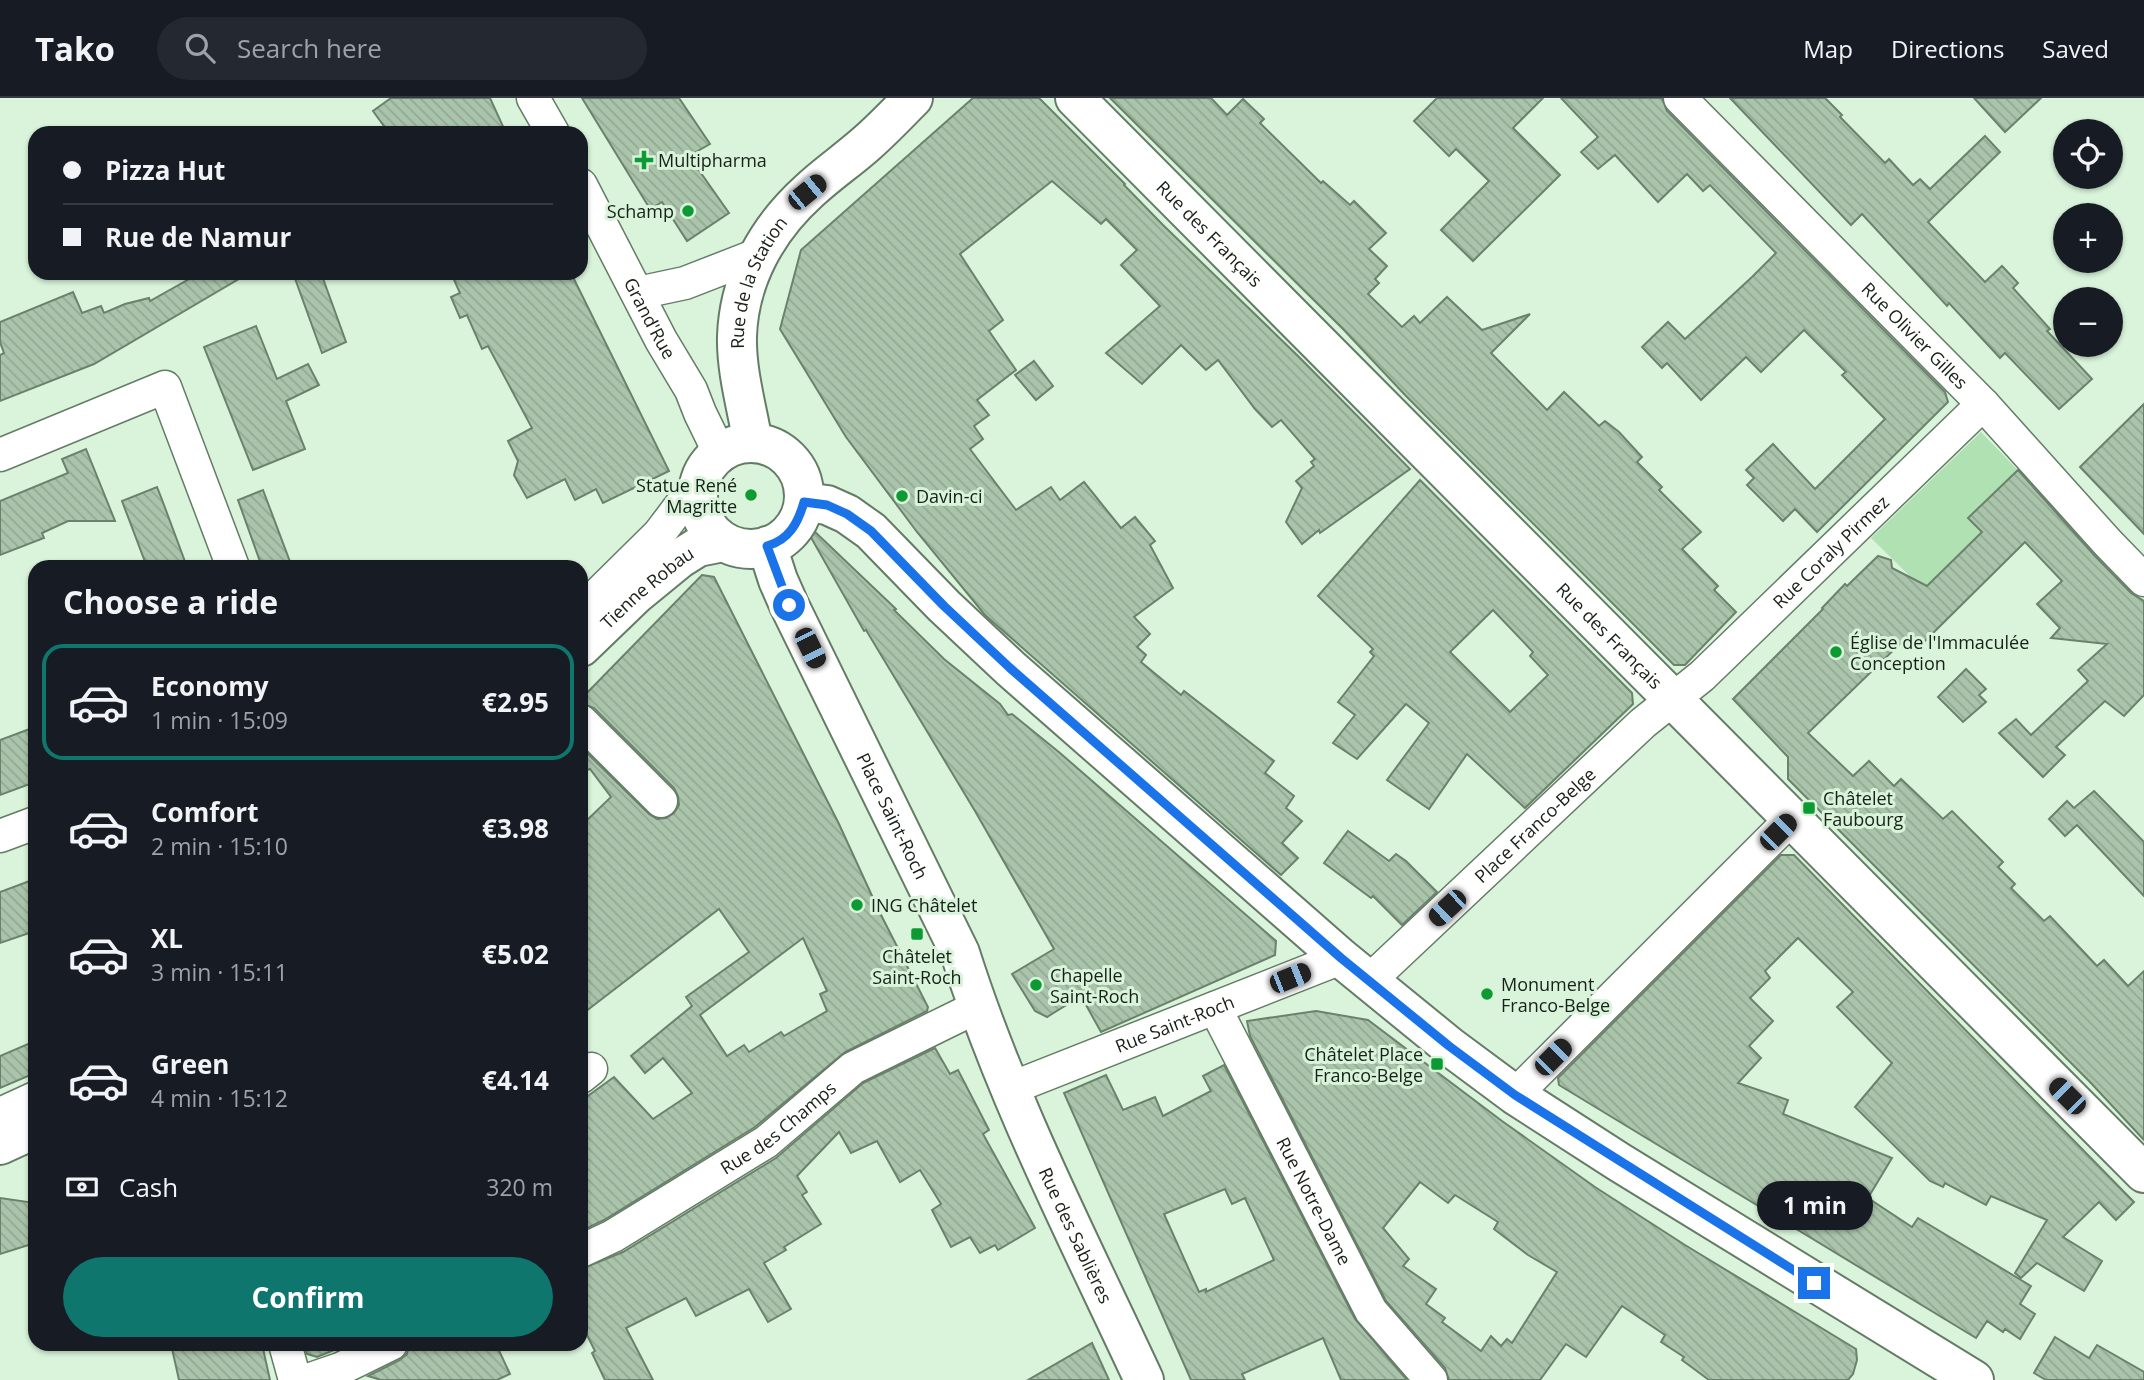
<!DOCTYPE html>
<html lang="en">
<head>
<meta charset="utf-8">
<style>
  :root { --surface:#171b24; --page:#242831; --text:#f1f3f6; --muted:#9ea1a6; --line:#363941; --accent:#0f766e }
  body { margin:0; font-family:"Open Sans",sans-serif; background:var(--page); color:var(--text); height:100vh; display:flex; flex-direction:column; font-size:26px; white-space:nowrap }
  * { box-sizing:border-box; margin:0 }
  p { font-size:23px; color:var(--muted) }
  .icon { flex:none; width:38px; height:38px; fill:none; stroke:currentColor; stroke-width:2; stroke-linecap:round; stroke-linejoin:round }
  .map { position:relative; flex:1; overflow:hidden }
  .sheet { position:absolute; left:28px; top:462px; width:560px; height:791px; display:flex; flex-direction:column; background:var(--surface); border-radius:21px; box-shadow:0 2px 5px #0004 }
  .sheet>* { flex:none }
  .hud { position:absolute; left:28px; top:28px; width:560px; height:154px; border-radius:21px; box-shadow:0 2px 5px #0004; display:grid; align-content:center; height:154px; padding:0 35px; background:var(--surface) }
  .fabs { position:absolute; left:2053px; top:21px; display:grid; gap:14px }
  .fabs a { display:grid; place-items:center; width:70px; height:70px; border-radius:50%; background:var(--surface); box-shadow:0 2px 5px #0004; font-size:35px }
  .end { position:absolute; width:32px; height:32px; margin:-16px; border:9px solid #1a73e8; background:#fff; box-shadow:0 0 0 4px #fff }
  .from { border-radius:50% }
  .bubble { position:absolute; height:49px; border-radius:24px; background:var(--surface); box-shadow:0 2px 5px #0004; font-size:23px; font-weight:700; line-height:49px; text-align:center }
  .car { position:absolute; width:21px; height:42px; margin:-21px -10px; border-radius:9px; box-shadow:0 0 5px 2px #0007; background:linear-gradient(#222 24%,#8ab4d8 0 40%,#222 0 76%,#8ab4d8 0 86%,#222 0) }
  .hud b { display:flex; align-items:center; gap:24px; height:66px; font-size:26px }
  .hud b+b { border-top:2px solid var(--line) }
  .hud i { width:18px; height:18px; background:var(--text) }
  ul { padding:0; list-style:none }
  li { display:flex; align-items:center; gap:21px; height:116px; margin:0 14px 10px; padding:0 21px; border:4px solid transparent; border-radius:21px }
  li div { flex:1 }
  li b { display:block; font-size:26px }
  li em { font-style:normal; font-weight:700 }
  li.on { border-color:var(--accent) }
  li>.icon { width:63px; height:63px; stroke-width:1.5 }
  h2 { padding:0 35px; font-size:32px; line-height:84px }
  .pay { display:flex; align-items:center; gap:18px; height:77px; padding:0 35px; font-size:26px }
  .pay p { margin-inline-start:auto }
  .button { display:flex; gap:14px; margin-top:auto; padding:14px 35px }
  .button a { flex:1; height:80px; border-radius:42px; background:var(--accent); color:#fff; font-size:28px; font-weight:700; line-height:80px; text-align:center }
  header { display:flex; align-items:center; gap:42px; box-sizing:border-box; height:98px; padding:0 35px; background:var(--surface); border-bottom:2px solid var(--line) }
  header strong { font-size:33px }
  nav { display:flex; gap:38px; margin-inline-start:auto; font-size:24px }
  .search { width:490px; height:63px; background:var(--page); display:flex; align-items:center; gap:18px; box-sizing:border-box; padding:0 24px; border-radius:38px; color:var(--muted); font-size:26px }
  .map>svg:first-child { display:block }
</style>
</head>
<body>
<header>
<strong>Tako</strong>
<div class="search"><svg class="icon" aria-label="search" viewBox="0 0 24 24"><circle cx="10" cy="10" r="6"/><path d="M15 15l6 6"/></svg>Search here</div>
<nav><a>Map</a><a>Directions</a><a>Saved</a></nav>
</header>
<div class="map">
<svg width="2144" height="1282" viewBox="0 0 2144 1282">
  <defs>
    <pattern id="building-back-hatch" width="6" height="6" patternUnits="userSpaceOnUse" patternTransform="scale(1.75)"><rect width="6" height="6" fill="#aac4ab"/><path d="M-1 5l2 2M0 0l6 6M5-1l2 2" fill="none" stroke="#92a892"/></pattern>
  </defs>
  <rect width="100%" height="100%" fill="#d9f4da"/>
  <path fill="#b0e1b2" d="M1981 334 2056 412 1938 531 1916 508 1923 491 1871 440Z"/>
  <g fill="url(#building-back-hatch)" stroke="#6a826b" stroke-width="2" fill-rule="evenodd">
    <path d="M391 0H490L506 35H389L373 13Z"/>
    <path d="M582 0H679L710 46 689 58 729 115 687 143 662 104 650 111Z"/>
    <path d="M973 0H1039L1125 86 1124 87 1163 127 1297 257 1410 371 1320 435 1319 432 1302 446 1286 424 1302 390 1296 383 1314 368 1311 364 1315 361 1281 322 1272 329 1255 311 1218 262 1206 272 1181 247 1142 286 1106 255 1160 208 1121 167 1137 152 1106 121 1101 126 1052 83 960 156 1003 222 989 233 1016 272 977 302 989 317 974 328 983 341 970 351 1016 412 1051 389 1060 402 1084 384 1121 430 1135 419 1155 443 1150 447 1173 490 1134 519 1150 536 1137 549 1146 557 1141 564 1181 597 1184 593 1274 663 1265 675 1294 698 1286 710 1302 723 1282 745 1298 760 1281 777 985 517 917 434 846 339 780 231 801 152Z"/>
    <path d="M1110 0H1211L1227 17 1243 1 1264 21 1260 25 1321 85 1323 83 1350 107 1354 103 1386 135 1369 151 1387 168 1375 181 1379 185 1368 196 1402 229 1414 218 1420 225 1447 199 1482 232 1530 216 1491 255 1547 312 1564 294 1599 328 1605 323 1619 334 1642 359 1637 364 1662 389 1659 392 1701 434 1682 451 1718 488 1714 492 1736 514 1685 567H1674L1406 298 1343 231Z"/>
    <path d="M1437 0H1543L1513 30 1560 77 1473 163 1441 132 1489 83 1456 51 1449 58 1414 23Z"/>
    <path d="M1561 0H1662L1667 13 1945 294 1948 304 1817 434 1795 411 1783 423 1747 387 1754 380 1746 372 1773 346 1815 391 1885 321 1842 277 1846 274 1804 232 1761 274 1746 259 1701 302 1667 265 1662 270 1642 249 1668 224 1685 241 1752 179 1776 155 1710 87 1703 93 1687 76 1658 104 1615 57 1598 71 1581 54 1598 39Z"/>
    <path d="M1730 0H1825L1842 17 1840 19 1885 65 1889 61 1913 87 1920 81 1930 91 1985 38 2000 54 1928 124 1985 184 2002 168 2018 185 2013 190 2050 231 2047 233 2092 281 2059 311 2005 255 2000 260 1949 205 1947 208 1862 116 1851 127Z"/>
    <path d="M1974 0H2041L2005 34Z"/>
    <path d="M200 175H249L94 266 0 303V257L4 255 0 244V224L73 194 82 215 101 208 104 215 125 206 149 200 150 203Z"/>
    <path d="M293 175H321L346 244 322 255Z"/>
    <path d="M451 175H571L669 373 603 405 596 391 575 402 565 381 527 400 514 377 518 363 508 343 532 330 488 248 482 251 467 217 460 220 451 199 460 195Z"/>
    <path d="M256 228 277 281 308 266 319 287 286 303 305 351 253 372 204 249Z"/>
    <path d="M1034 263 1053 288 1036 302 1015 277Z"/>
    <path d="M2144 306V436L2080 369Z"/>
    <path d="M86 351 115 423H68L42 435 44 440 0 457V403L68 375 62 361Z"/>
    <path d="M2018 372 2095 458 2131 495 2144 503V597L2124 618 2105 603 2056 649 2065 657 2043 679 1999 635 2016 621 2031 637 2088 583 2078 572 2107 546 2051 540 2060 530 2037 506 2062 483 2025 444 1922 546 1919 548 1908 538 1808 635 1853 678 1869 663 1894 688 1901 681 1943 721 1952 713 2003 764 1998 769 2015 786 2011 790 2044 823 2050 818 2097 868 2104 862 2128 888 2144 873V1042L2090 984 1788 681V659L1733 601 1823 511 1822 510 1845 486 1847 488 1878 458 1891 462 1892 470 1927 488 1982 434 1968 420Z"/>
    <path d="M1420 382 1632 595 1633 606 1525 710 1467 656 1429 711 1387 682 1429 625 1406 606 1357 661 1333 645 1355 617 1338 604 1374 558 1370 554 1373 551 1318 498ZM1493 512 1533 554 1530 558 1548 577 1510 614 1450 554Z"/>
    <path d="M157 389 161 399 187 469H147L122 403Z"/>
    <path d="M263 392 292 469H262L238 402Z"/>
    <path d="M813 432 896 511 894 512 944 561 1000 606 1008 617 1012 616 1060 655 1276 843 1275 857 1101 934 1081 898 1047 919 1035 913 1012 876 1054 851 975 713 866 532 864 533 809 436Z"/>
    <path d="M702 477 714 479 839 726 879 813 928 909 927 913 845 954 755 1029 604 1122 581 1133V1003L614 979 653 1021 692 995 663 960 645 975 631 958 692 908 686 899 749 854 719 811 581 917V728L611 699 590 671 581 674V649L649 716 657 721 666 720 674 715 679 707 678 698 674 690 594 610 581 605V601ZM803 840 827 893 820 896 827 913 784 938 781 934 749 954 744 947 727 958 700 917Z"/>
    <path d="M1966 571 1986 591 1979 597 1986 604 1963 624 1938 599Z"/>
    <path d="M35 629V684L0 697V642Z"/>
    <path d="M2094 693 2144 744V798L2077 727 2065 738 2049 721 2067 703 2074 710Z"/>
    <path d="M1348 733 1389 763 1396 756 1406 763 1437 794 1402 827 1373 798 1371 800 1324 765Z"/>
    <path d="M1781 757H1794L2134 1104 2116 1122 2099 1104 2063 1139 2102 1163 2084 1193 2037 1165 2021 1180 2015 1175 2047 1122 1991 1098 1986 1107 1945 1085 1943 1089 1930 1083 1855 1009 1892 965 1837 909 1853 894 1798 840 1765 873 1770 880 1750 900 1773 923 1749 948 1761 960 1738 985 1788 1002 1783 1016 1892 1060 1868 1100 1912 1129 1918 1120 2031 1188 2020 1206 2035 1216 2020 1241 2005 1231 2003 1234 1987 1223 1976 1240 1559 987 1558 980Z"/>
    <path d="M35 781V833L0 845V794Z"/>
    <path d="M1316 913 1368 922 1502 1023 1595 1089 1685 1147 1856 1251 1857 1262 1853 1276 1848 1282H1709L1682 1262 1684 1259 1661 1244 1665 1237 1622 1208 1586 1259 1566 1246 1540 1282H1449L1445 1270 1386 1203 1250 938 1247 923ZM1420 1084 1448 1105 1455 1097 1498 1124 1494 1131 1528 1157 1557 1174 1512 1245 1507 1241 1501 1248 1491 1238 1481 1253 1442 1224 1445 1220 1426 1206 1436 1191 1403 1168 1409 1161 1383 1130Z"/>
    <path d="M35 943V975L0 990V958Z"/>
    <path d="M935 950 950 976 958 972 989 1032 983 1036 1035 1130 998 1152 995 1147 980 1155 970 1139 951 1149 932 1112 941 1106 920 1072 900 1084 877 1043 851 1055 839 1034 797 1078 807 1094 802 1097 821 1126 784 1149 786 1152 764 1165 791 1211 768 1224 749 1191 696 1218 686 1200 626 1230 653 1282H605L592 1255 595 1253 581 1225V1171L623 1154 776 1060 863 985Z"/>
    <path d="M1224 967 1355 1221 1407 1282H1341L1323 1240 1242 1276 1245 1282H1191L1064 995 1106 977 1123 1012 1155 999 1163 1018 1211 993 1203 978ZM1225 1091 1232 1106 1245 1100 1274 1162 1206 1194V1191L1199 1194 1164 1116Z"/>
    <path d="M0 1100 35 1105V1145L0 1156Z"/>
    <path d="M2055 1239 2089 1260 2097 1247 2144 1274V1282H2046L2034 1275Z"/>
    <path d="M1092 1245 1109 1282H1028Z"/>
    <path d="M171 1246H262L270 1282H179Z"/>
    <path d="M304 1246H349L317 1259 307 1256Z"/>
    <path d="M409 1246H496L510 1276 497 1282H381L368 1278 400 1262 407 1256Z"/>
  </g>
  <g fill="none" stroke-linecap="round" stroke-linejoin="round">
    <g stroke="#647c65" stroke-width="35">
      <g id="minor">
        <path d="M533 0 553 35"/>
        <path id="s1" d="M1680 0 1983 306 2108 445 2144 482"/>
        <path id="s2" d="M581 87 661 242 691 292 700 315 719 354"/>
        <path d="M638 195 685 185 757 157"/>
        <path d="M0 357 165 289 233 469"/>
        <path d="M581 513 659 436 699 383"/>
        <path d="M581 623 661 703"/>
        <path d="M0 738 35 725"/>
        <path id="s3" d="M1368 884 1643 625 1702 578 1983 306"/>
        <path id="s4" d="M1215 910 1371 1213 1431 1282"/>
        <path d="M581 979 591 971"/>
        <path id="s5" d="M1009 991 1341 860"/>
        <path d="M1515 997 1791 721"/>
        <path d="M0 1016 35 1000"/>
        <path id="s6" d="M581 1153 613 1138 766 1044 853 970 977 909"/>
        <path d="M285 1246 295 1282"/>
        <path d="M308 1282 340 1271 391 1246"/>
      </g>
    </g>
    <g stroke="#647c65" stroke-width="42">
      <g id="major">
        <path id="s7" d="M1075 0 2144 1075"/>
        <circle cx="751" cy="398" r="53"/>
        <path id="s8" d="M753 345C747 310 736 273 737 238 739 181 767 131 809 93 827 76 848 62 867 45 883 31 898 15 913 0"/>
        <path d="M804 404 827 407 847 416 871 433 944 508 1010 570 1341 860 1449 948 1515 997 1619 1064 1974 1282"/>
        <path id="s9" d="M767 448 778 482 789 507 960 855C1007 1003 1079 1142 1144 1282"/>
        <path id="s10" d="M581 549 635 497 679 461 698 449 723 444"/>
        <path d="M0 1047 35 1031"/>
      </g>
    </g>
    <use href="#minor" stroke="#fff" stroke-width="32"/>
    <use href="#major" stroke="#fff" stroke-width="38"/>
  </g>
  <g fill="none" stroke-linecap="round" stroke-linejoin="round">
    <path stroke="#1a73e8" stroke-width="9" d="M789 507 767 448C789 442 798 425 804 404L827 407 847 416 871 433 944 508 1010 570 1341 860 1449 948 1515 997 1814 1185"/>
  </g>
  <g fill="#0c9a32" stroke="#d9f4da" stroke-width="2.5">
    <path d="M640.5 51.5h7v7h7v7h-7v7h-7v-7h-7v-7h7z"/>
    <circle cx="688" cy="113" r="7"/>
    <circle cx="751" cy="397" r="7"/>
    <circle cx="902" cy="398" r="7"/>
    <circle cx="1836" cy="554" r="7"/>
    <rect x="1802" y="703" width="14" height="14" rx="3.5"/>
    <circle cx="857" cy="807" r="7"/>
    <rect x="910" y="829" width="14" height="14" rx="3.5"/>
    <circle cx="1036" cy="887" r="7"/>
    <circle cx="1487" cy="896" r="7"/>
    <rect x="1430" y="959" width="14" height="14" rx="3.5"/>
  </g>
  <g text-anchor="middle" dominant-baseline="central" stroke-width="6" stroke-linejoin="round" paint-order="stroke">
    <g font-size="18" fill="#172118" stroke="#d9f4da" text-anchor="start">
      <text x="658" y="62">Multipharma</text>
      <text x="674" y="113" text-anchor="end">Schamp</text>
      <text x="737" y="387" text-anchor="end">Statue René<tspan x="737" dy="21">Magritte</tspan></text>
      <text x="916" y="398">Davin-ci</text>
      <text x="1850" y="544">Église de l'Immaculée<tspan x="1850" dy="21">Conception</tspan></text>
      <text x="1823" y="700">Châtelet<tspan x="1823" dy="21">Faubourg</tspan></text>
      <text x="871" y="807">ING Châtelet</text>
      <text x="917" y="858" text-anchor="middle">Châtelet<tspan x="917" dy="21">Saint-Roch</tspan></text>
      <text x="1050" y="877">Chapelle<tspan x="1050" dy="21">Saint-Roch</tspan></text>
      <text x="1501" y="886">Monument<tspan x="1501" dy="21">Franco-Belge</tspan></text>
      <text x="1423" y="956" text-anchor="end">Châtelet Place<tspan x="1423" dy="21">Franco-Belge</tspan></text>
    </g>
    <g font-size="18" fill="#172118" stroke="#d9f4da">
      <text stroke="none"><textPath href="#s7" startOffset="191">Rue des Français</textPath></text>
      <text stroke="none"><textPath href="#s8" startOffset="166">Rue de la Station</textPath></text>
      <text stroke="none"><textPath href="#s2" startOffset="150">Grand'Rue</textPath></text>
      <text stroke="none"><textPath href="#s1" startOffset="334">Rue Olivier Gilles</textPath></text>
      <text stroke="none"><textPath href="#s3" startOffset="632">Rue Coraly Pirmez</textPath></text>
      <text stroke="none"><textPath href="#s10" startOffset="89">Tienne Robau</textPath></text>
      <text stroke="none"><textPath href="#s7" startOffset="758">Rue des Français</textPath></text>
      <text stroke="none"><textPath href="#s9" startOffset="298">Place Saint-Roch</textPath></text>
      <text stroke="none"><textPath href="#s3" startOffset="229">Place Franco-Belge</textPath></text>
      <text stroke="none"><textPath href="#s5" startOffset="178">Rue Saint-Roch</textPath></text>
      <text stroke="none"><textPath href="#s6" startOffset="233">Rue des Champs</textPath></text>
      <text stroke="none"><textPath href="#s4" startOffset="217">Rue Notre-Dame</textPath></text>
      <text stroke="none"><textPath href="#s9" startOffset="756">Rue des Sablières</textPath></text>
    </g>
  </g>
</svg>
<div class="fabs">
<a><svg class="icon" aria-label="locate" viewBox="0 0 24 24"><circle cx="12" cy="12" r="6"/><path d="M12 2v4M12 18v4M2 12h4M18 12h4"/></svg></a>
<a>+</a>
<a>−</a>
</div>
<i class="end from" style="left:789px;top:507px"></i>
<i class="end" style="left:1814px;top:1185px"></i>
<div class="bubble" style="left:1757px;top:1083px;width:116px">1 min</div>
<i class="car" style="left:807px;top:94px;rotate:51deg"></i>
<i class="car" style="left:810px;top:550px;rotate:154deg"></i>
<i class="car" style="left:1778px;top:734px;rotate:45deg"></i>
<i class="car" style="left:1447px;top:810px;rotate:227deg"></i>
<i class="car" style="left:1290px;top:880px;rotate:68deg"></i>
<i class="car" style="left:1553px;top:959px;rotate:45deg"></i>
<i class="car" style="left:2067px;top:998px;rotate:315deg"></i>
<div class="hud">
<b><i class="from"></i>Pizza Hut</b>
<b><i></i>Rue de Namur</b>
</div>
<section class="sheet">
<h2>Choose a ride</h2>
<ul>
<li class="on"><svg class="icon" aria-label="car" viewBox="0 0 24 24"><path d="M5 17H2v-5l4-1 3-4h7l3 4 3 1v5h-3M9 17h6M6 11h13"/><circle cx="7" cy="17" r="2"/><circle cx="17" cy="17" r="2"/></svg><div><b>Economy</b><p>1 min · 15:09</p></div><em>€2.95</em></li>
<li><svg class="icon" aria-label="car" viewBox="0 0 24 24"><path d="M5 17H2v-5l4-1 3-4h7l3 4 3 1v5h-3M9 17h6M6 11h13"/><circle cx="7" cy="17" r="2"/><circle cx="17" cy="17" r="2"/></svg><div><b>Comfort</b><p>2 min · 15:10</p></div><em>€3.98</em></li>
<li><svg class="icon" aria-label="car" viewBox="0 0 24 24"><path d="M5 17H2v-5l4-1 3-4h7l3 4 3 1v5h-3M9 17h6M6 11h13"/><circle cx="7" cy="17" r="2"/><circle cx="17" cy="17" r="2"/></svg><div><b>XL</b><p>3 min · 15:11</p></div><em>€5.02</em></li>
<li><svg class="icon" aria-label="car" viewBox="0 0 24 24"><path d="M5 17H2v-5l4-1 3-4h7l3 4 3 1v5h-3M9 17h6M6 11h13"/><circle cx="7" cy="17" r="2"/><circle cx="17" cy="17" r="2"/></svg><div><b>Green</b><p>4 min · 15:12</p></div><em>€4.14</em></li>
</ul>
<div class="pay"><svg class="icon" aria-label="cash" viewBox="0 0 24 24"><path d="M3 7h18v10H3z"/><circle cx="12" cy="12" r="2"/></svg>Cash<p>320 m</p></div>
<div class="button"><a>Confirm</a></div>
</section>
</div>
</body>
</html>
